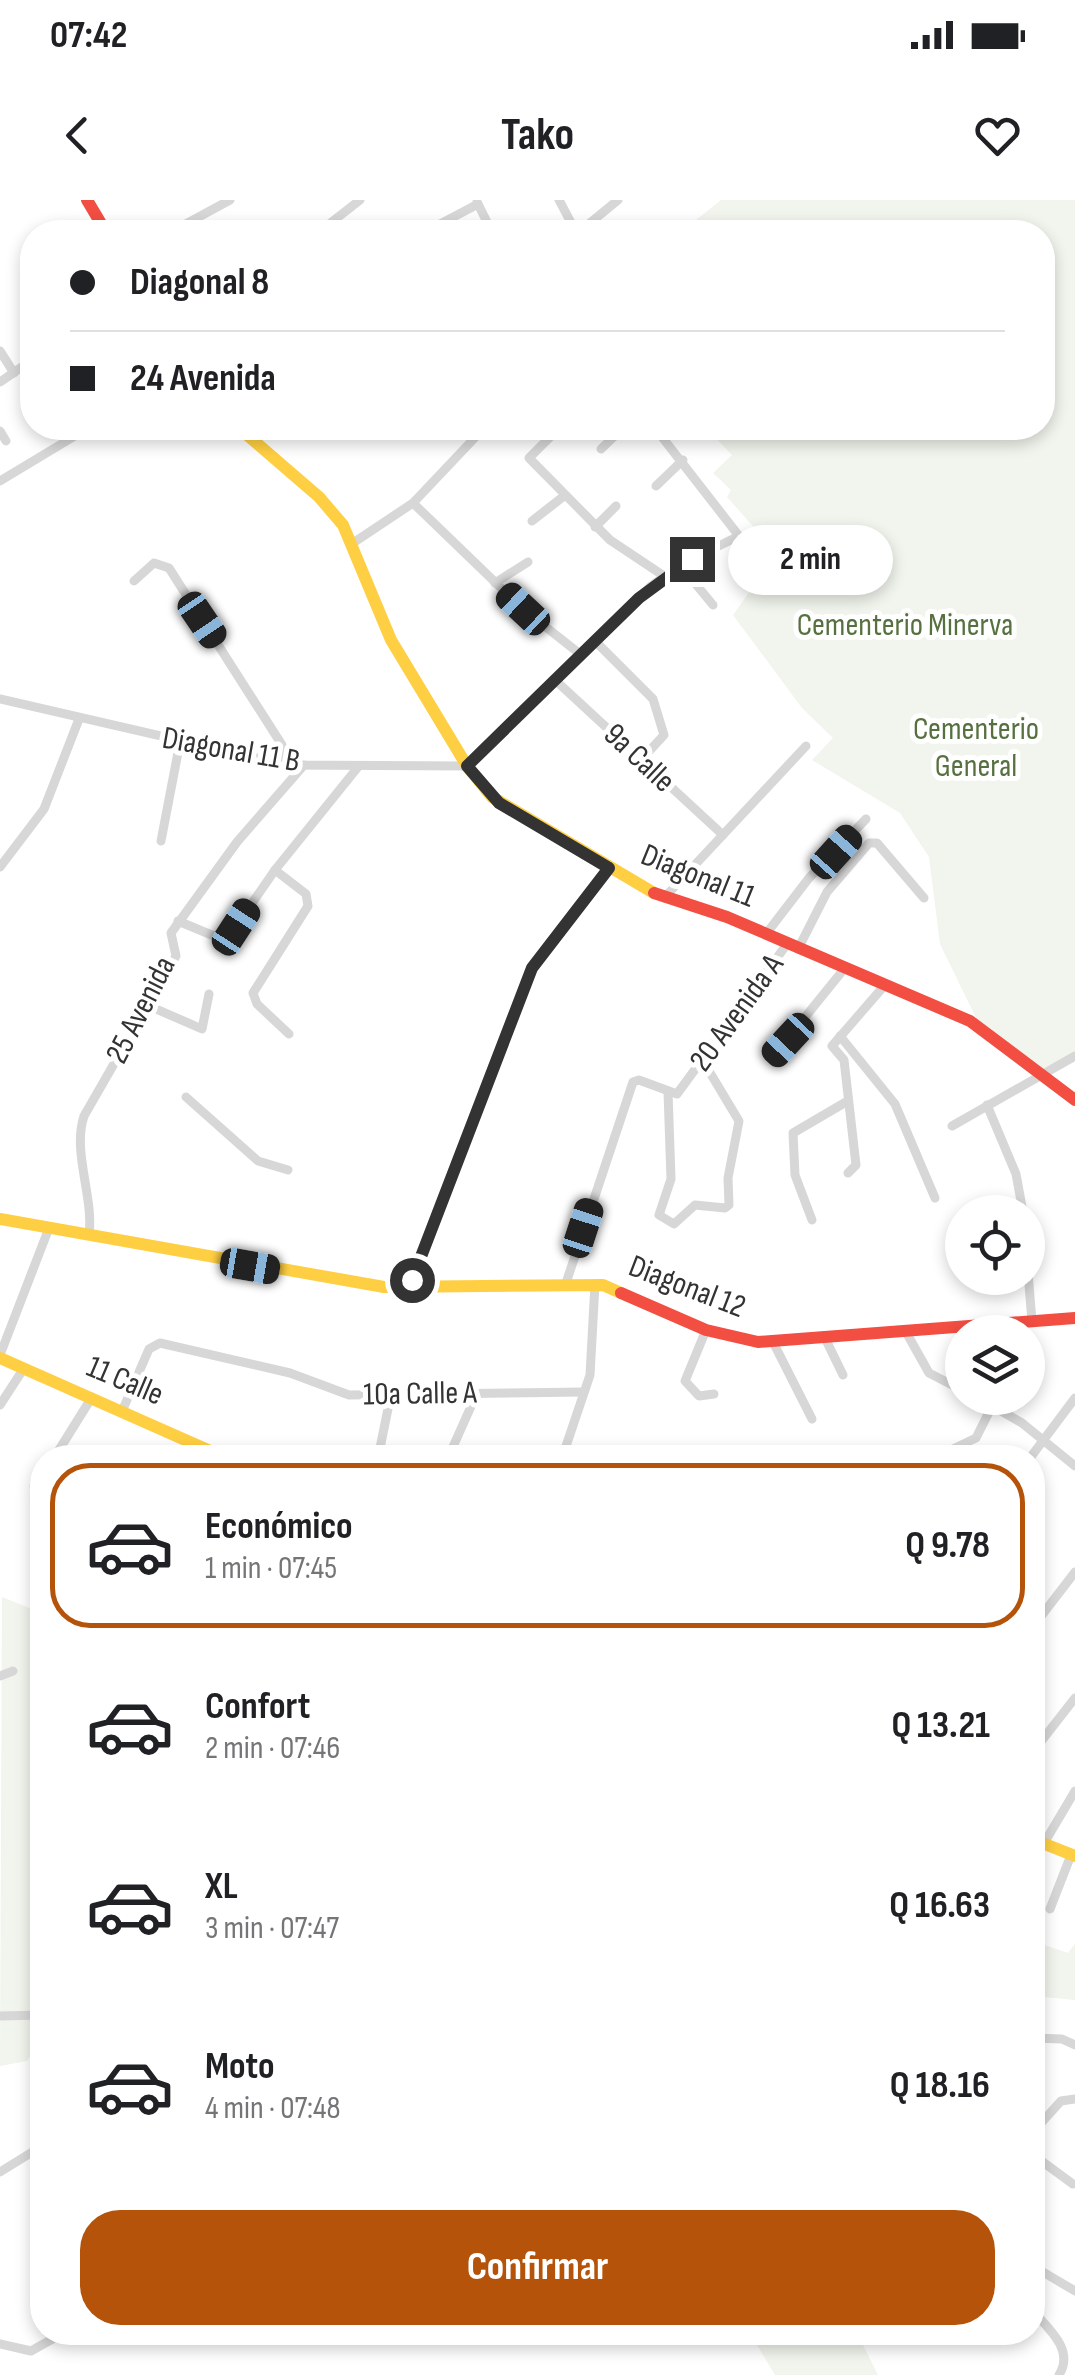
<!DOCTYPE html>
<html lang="es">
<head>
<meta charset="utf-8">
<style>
  :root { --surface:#fff; --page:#f2f2f2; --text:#202124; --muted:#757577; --line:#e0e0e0; --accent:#b45309 }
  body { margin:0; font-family:"Sofia Sans Condensed",sans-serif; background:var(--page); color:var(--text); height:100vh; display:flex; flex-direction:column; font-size:38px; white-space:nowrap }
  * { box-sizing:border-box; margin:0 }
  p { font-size:32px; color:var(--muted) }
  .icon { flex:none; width:55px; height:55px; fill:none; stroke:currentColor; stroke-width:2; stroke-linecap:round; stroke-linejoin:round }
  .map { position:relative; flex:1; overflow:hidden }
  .sheet { position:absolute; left:30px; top:1245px; width:1015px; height:900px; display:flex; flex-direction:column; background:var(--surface); border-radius:40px; box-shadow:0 5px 15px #0003 }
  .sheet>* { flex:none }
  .banner { position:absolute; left:20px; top:20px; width:1035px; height:220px; border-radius:40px; box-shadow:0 5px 15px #0003; display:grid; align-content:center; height:220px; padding:0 50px; background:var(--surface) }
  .controls { position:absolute; left:945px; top:995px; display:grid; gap:20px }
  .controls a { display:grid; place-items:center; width:100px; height:100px; border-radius:50%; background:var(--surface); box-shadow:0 5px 15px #0003; font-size:50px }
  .end { position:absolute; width:45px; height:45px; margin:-22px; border:12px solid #333; background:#fff; box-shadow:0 0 0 5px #fff }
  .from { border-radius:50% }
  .bubble { position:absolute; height:70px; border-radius:35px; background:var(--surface); box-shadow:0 5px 15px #0003; font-size:32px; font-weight:700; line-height:70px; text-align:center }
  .car { position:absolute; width:30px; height:60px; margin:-30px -15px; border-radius:12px; box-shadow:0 0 8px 2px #0007; background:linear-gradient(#222 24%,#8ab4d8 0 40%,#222 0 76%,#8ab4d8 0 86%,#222 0) }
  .banner b { display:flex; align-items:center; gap:35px; height:95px; font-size:38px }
  .banner b+b { border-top:2px solid var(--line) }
  .banner i { width:25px; height:25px; background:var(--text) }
  ul { padding:18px 0 0; list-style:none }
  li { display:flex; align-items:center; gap:30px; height:165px; margin:0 20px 15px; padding:0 30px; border:5px solid transparent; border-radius:40px }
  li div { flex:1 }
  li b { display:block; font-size:38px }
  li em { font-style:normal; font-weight:700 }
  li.selected { border-color:var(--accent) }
  li>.icon { width:90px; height:90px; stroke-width:1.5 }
  .button { display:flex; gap:20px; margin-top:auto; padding:20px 50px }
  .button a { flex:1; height:115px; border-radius:40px; background:var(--accent); color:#fff; font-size:40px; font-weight:700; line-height:115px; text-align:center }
  .status { display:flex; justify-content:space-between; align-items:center; height:70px; padding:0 50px; background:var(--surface); direction:ltr }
  .status svg { height:28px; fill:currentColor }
  header { display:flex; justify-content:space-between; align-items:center; height:130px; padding:0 50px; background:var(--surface); font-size:45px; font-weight:700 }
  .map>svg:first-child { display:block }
</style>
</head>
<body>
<div class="status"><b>07:42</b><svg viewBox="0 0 49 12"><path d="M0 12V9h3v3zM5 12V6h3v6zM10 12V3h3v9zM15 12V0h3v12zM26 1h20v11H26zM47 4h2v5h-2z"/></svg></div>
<header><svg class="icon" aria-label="back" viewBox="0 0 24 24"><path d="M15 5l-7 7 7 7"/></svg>Tako<svg class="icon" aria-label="heart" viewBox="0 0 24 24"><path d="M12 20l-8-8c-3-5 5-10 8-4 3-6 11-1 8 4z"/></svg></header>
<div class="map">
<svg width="1075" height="2175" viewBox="0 0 1075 2175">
  <rect width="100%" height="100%" fill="#fff"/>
  <g fill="#f1f5ed">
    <path d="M721 0H1075V854L1045 870 978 822 940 744 929 657 900 613 812 560 833 538 802 508 733 415 777 353 727 297 731 290 713 273 732 255 706 228H1042V32H681Z"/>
    <path d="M2 1397 42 1413V1836L27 1861 0 1866Z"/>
    <path d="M1033 1741 1068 1753 1075 1744V1800L1033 1796Z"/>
    <path d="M750 2133H857L878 2175H775Z"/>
  </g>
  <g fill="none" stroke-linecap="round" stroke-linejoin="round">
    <g stroke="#d7d7d7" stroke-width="9">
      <path d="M559 0 576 32"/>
      <path d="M477 2 492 32"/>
      <path d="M171 32 230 0"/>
      <path d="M319 32 360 0"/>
      <path d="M425 32 478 4"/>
      <path d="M579 32 618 0"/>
      <path d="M0 151 14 173"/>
      <path d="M0 182 32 160"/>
      <path d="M559 228 529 258 610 340 664 376"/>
      <path d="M0 231 6 241"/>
      <path d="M601 249 623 228"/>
      <path d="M0 281 88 228"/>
      <path d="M656 286 683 260"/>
      <path d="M413 303 523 409 580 454"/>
      <path d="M532 321 564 296"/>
      <path d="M595 327 616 306"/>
      <path d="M353 343 413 303 484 228"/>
      <path d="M680 365 713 405"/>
      <path d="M134 381 154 363 169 368 282 545 287 565"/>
      <path d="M495 383 528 362"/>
      <path d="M594 440 653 499 664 535 641 560"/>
      <path d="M555 480 723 635"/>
      <path d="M0 499 287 565 467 566 650 387 680 365 739 336 655 228"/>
      <path d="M161 641 180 542"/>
      <path d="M0 667 44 609 79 519"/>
      <path d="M275 670 306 694 308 706 253 793 257 804 289 834"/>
      <path d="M664 698 806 546"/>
      <path d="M178 721 226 741 275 670 358 567"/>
      <path d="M766 734 809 678 866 619"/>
      <path d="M798 749 827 692 869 643H877L924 698"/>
      <path d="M147 805 202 829 209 794"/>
      <path d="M840 836 895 904 935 998"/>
      <path d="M772 858 844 769"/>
      <path d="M668 892 671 979 659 1015 674 1024 695 1005 725 1008 729 1005 728 978 739 921 703 861"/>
      <path d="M186 897 258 961 288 970"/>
      <path d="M987 905 1016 974 1023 1012"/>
      <path d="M952 926 1075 856"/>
      <path d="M848 973 856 965 844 860 832 846 884 786"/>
      <path d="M812 1020 795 975 793 933 846 902"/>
      <path d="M89 1035C94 997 72 952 84 916L176 756 171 733 237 642 304 565"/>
      <path d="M1028 1072 1032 1122"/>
      <path d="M565 1086 633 882 639 880 677 894 787 744"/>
      <path d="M410 1088 531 768 609 668"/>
      <path d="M706 1130 685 1181 699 1196 714 1194"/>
      <path d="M906 1132 929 1173 962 1190"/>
      <path d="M825 1138 843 1175"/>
      <path d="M773 1142 812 1219"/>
      <path d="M0 1155 49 1028"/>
      <path d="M979 1198 1022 1223 1075 1266"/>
      <path d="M0 1205 24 1168"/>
      <path d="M123 1209 149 1149 160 1143 290 1173 349 1195 583 1192"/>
      <path d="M710 1250 718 1258"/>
      <path d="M54 1258 92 1197"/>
      <path d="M384 1258 380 1248 391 1194"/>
      <path d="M448 1258 477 1193"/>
      <path d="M562 1258 590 1175 595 1084"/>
      <path d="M898 1258H916"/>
      <path d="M934 1258 976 1238 993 1204"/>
      <path d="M1030 1258 1075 1198"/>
      <path d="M34 1286 42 1273"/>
      <path d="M1032 1428 1075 1372"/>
      <path d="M0 1476 13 1471"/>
      <path d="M1032 1553 1075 1498"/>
      <path d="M1043 1645 1075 1591"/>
      <path d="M1050 1709 1071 1655"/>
      <path d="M0 1816 42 1815"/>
      <path d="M1032 1838 1062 1839 1075 1845"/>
      <path d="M1032 1933 1061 1901 1075 1899"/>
      <path d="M1032 1954 1073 1984"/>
      <path d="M0 1972 42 1946"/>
      <path d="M1032 2073 1038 2069 1075 2091"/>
      <path d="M1032 2110C1048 2128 1075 2150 1059 2175"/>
      <path d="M0 2144 31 2151 65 2132"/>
    </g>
    <g stroke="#ffcf43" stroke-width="12">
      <path d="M239 228 319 297 343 325 391 440 467 566 492 597 654 693"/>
      <path d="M0 1019 384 1087 603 1085 621 1093"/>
      <path d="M0 1158 226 1258"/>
      <path d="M1032 1639 1075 1656"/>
    </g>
    <g stroke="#f24e42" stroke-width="12">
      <path d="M87 0 106 32"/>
      <path d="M654 693 727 717 970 821 1075 900"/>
      <path d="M621 1093 706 1130 758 1142 1075 1118"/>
    </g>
  </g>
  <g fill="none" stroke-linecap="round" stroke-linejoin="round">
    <path stroke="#333" stroke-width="12" d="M412 1080 532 768 609 668 499 603 467 566 639 398 692 359"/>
  </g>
  <g text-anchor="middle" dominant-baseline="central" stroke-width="10" stroke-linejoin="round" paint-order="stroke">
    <g font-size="32" fill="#56703f" stroke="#fff">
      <text x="905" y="425">Cementerio Minerva</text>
      <text x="976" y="529">Cementerio<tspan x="976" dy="37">General</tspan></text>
    </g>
    <g font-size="32" fill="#333" stroke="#fff">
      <text transform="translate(231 550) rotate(10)">Diagonal 11 B</text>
      <text transform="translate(639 558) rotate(43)">9a Calle</text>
      <text transform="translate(698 676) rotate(22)">Diagonal 11</text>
      <text transform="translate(141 810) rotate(-63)">25 Avenida</text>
      <text transform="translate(737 813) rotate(-54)">20 Avenida A</text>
      <text transform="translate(687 1087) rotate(21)">Diagonal 12</text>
      <text transform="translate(125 1181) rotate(23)">11 Calle</text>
      <text transform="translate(420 1194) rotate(-1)">10a Calle A</text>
    </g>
  </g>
</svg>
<div class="controls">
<a><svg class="icon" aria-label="locate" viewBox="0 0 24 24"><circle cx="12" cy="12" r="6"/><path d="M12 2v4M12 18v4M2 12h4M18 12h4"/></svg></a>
<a><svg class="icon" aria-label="layers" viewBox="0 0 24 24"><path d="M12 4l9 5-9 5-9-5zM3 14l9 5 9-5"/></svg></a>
</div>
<i class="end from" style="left:412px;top:1080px"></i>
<i class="end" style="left:692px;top:359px"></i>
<div class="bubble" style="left:728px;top:325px;width:165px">2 min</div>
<i class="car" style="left:523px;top:409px;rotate:313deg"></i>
<i class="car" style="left:202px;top:420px;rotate:146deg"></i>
<i class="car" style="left:836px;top:652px;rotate:42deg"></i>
<i class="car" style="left:236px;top:727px;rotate:33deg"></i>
<i class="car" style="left:788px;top:840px;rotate:223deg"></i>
<i class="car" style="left:583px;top:1028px;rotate:18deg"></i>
<i class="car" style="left:250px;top:1066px;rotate:100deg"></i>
<div class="banner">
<b><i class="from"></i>Diagonal 8</b>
<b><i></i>24 Avenida</b>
</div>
<section class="sheet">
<ul>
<li class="selected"><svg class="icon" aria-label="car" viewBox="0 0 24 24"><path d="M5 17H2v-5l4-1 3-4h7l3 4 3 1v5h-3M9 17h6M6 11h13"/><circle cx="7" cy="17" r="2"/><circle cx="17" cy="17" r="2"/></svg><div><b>Económico</b><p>1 min · 07:45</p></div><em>Q 9.78</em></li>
<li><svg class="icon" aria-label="car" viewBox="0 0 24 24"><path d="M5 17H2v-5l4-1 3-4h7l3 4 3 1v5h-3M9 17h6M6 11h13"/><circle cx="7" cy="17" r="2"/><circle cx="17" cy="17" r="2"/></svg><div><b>Confort</b><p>2 min · 07:46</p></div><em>Q 13.21</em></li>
<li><svg class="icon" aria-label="car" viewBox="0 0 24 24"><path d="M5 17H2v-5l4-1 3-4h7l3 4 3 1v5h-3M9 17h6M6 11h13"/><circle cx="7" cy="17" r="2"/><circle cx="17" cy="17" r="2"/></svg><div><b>XL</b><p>3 min · 07:47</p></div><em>Q 16.63</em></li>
<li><svg class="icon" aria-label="car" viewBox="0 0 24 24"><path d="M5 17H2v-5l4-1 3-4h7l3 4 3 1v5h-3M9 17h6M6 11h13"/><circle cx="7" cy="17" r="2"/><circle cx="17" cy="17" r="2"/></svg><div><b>Moto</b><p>4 min · 07:48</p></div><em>Q 18.16</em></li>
</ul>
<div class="button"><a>Confirmar</a></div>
</section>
</div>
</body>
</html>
